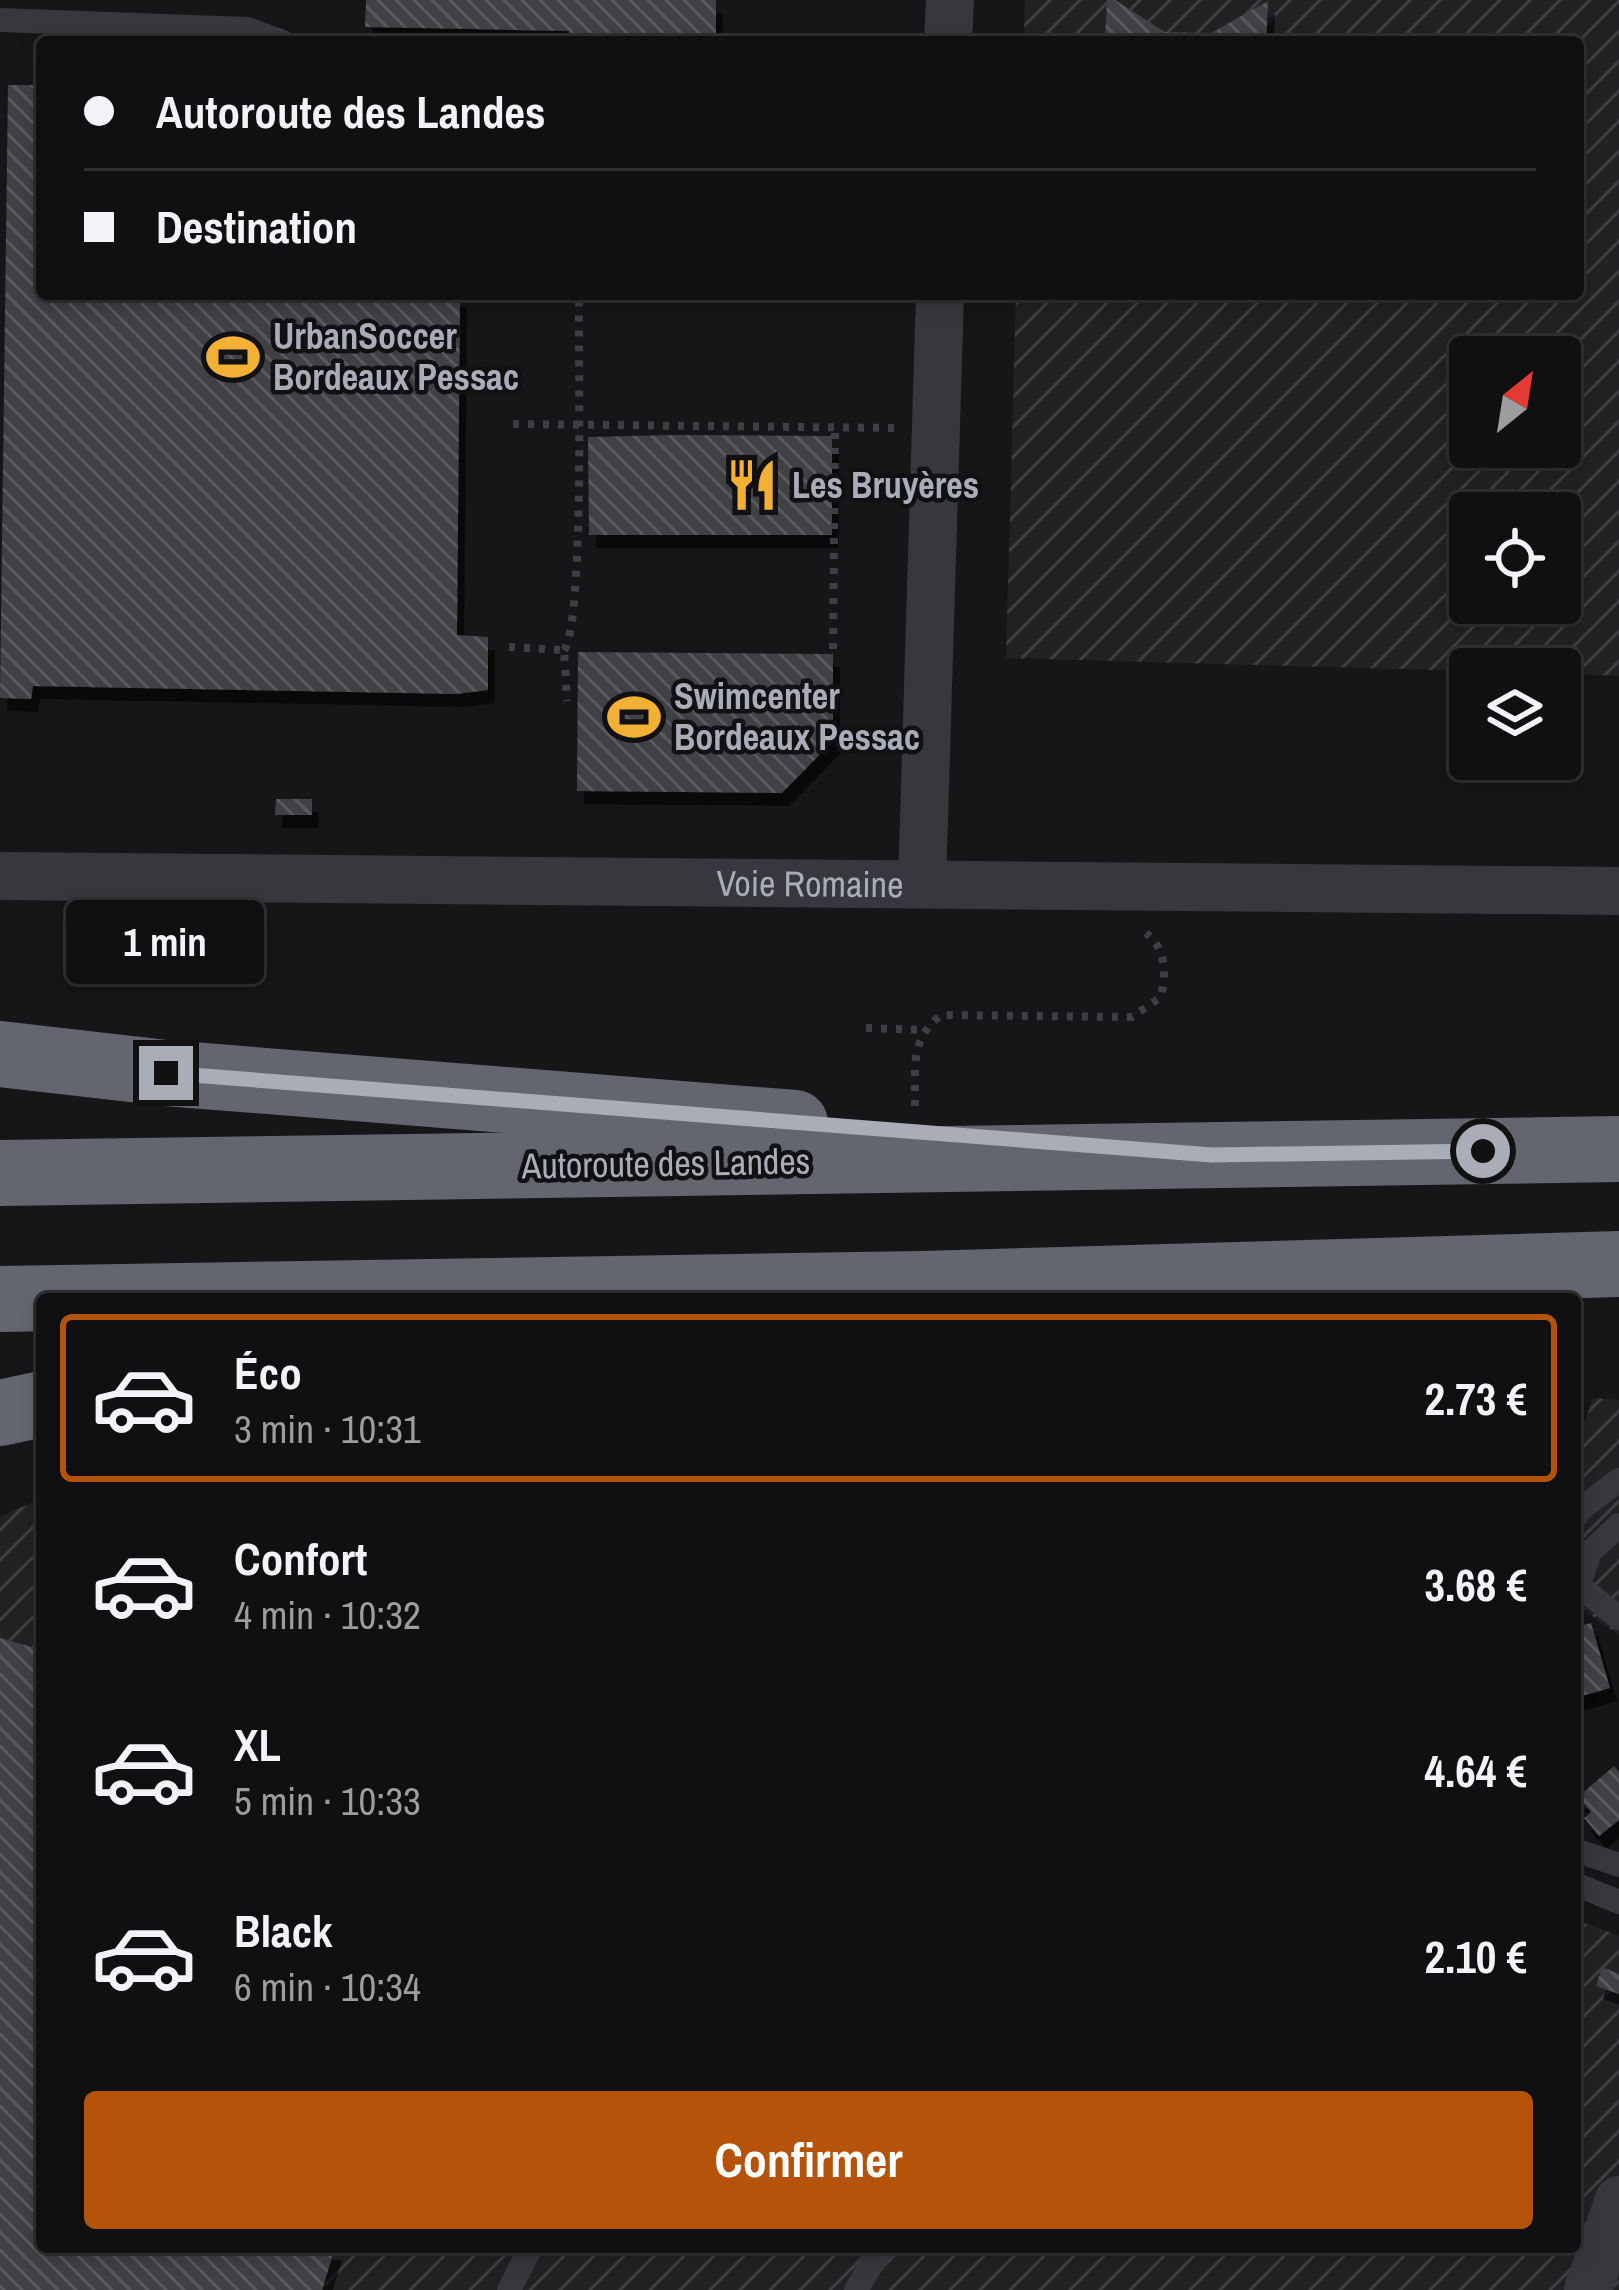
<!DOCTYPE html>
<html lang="fr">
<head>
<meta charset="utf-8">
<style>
  :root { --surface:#101012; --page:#1e1e20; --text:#f1f3f6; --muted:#9c9d9f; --line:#303032; --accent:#b45309 }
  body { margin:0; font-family:"Archivo Narrow",sans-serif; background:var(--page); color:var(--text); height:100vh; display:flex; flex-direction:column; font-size:45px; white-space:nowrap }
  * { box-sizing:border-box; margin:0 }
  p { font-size:39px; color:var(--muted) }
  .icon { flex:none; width:66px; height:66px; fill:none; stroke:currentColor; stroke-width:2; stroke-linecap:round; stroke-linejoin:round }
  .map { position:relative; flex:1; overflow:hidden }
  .panel { position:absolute; left:36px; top:1293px; width:1545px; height:960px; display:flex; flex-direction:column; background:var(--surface); border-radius:12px; box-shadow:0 6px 18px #0003,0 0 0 3px var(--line) }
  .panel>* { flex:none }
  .top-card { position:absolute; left:36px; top:36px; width:1548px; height:264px; border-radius:12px; box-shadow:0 6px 18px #0003,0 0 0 3px var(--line); display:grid; align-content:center; height:264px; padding:0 48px; background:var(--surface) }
  .needle { width:78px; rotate:30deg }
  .buttons { position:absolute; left:1449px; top:336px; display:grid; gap:24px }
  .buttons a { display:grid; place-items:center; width:132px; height:132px; border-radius:12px; background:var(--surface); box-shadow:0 6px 18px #0003,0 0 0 3px var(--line); font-size:60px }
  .end { position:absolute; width:54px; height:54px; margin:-27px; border:15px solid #a8adb8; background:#111; box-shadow:0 0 0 6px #111 }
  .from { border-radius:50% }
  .bubble { position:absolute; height:84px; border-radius:12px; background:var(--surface); box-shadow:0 6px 18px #0003,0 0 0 3px var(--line); font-size:39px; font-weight:700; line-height:84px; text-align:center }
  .top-card b { display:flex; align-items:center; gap:42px; height:114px; font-size:45px }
  .top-card b+b { border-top:3px solid var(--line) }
  .top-card i { width:30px; height:30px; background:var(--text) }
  ul { padding:21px 0 0; list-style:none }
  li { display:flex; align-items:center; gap:36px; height:168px; margin:0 24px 18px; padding:0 24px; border:6px solid transparent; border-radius:12px }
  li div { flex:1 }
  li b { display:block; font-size:45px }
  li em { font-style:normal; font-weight:700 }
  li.on { border-color:var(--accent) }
  li>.icon { width:108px; height:108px; stroke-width:1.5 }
  .button { display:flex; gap:24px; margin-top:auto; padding:24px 48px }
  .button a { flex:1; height:138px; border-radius:12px; background:var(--accent); color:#fff; font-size:48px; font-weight:700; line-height:138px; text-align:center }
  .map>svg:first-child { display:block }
</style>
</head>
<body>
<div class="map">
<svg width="1619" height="2290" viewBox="0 0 1619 2290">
  <defs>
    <pattern id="industrial-furrows" width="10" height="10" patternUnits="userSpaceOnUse" patternTransform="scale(3)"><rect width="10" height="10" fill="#222225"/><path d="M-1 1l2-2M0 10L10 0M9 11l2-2" fill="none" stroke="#3f3f43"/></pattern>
    <pattern id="building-back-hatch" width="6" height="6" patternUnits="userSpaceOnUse" patternTransform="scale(3)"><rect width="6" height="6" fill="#404145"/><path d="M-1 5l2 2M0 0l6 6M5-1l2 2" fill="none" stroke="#595a5e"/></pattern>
    <filter id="shadow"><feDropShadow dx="7" dy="13" stdDeviation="0" flood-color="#0009"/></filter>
  </defs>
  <rect width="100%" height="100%" fill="#161618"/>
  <g fill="url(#industrial-furrows)" fill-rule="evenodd">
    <path d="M1025 0H1619V676L1560 674V669L1470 671 1006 658 1016 294H1578V42H1024ZM1470 357H1560V447H1470ZM1470 513H1560V603H1470Z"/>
    <path d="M1593 1398 1619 1400V1635L1575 1604V1451Z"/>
    <path d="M42 1498V2247H1575V1919L1619 1936V2290H0V1517Z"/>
  </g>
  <g fill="url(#building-back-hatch)" filter="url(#shadow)">
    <path d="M366 0H716V38L568 37 569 31 365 27Z"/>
    <path d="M1107 0H1115L1165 32 1211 33 1268 1 1266 42H1105Z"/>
    <path d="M8 85H42V294H460L457 635 488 637V690L456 694 33 686 31 699 0 698Z"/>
    <path d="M672 435 832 436V535H589L588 437Z"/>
    <path d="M578 652 833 654V741L782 793 577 791Z"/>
    <path d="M276 799H312V815H275Z"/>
    <path d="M1591 1623 1610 1688 1575 1698V1627Z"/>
    <path d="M0 1638 42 1650V2247H335L322 2290H0Z"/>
    <path d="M1614 1766 1619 1772V1820L1599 1836 1584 1818 1591 1812 1578 1797Z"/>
    <path d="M1602 1967 1619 1974V1994L1596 1986Z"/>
  </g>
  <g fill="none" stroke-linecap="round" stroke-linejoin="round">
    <g stroke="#3d3f44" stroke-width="8" stroke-dasharray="6 9" stroke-linecap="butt">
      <path d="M513 424 895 428"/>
      <path d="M509 647 564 650 567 701"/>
      <path d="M833 649 835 427"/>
      <path d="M564 650C585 623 578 347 579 294"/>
      <path d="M866 1028 922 1030"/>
      <path d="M915 1106C916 1068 909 1040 941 1015L1132 1017 1161 997C1166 972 1167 950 1146 933"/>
    </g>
    <g stroke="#37383d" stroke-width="24">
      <path d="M0 20 247 29 283 42"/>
      <path d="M1575 1517 1582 1508 1619 1480"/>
      <path d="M1619 1525 1590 1552 1578 1585 1619 1618"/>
      <path d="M1575 1850 1619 1865"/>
      <path d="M1575 1884 1619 1902"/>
      <path d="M509 2290 531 2247"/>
      <path d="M856 2290 882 2247"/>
    </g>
    <g stroke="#37383d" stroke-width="48">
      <path d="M948 42 950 0"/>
      <path id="s1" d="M0 876 1619 891"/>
      <path d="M922 884 940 294"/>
      <path d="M1588 2290 1619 2200"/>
    </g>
    <g stroke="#63666e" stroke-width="66">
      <path d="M0 1054 166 1073 795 1123"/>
      <path d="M0 1173 1619 1149"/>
      <path d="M0 1299 922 1284 1619 1264"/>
      <path d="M0 1413 42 1404"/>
    </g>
  </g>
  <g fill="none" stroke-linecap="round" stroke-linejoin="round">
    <path stroke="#a8adb8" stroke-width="15" d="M166 1073 1212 1155 1483 1151"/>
  </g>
  <defs>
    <g id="stadium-bare" transform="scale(4.14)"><path d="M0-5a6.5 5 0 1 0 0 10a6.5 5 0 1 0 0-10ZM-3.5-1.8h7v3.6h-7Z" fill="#f2b134" stroke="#111113" stroke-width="2.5" paint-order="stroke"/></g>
    <g id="restaurant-bare" transform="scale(4.14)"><path d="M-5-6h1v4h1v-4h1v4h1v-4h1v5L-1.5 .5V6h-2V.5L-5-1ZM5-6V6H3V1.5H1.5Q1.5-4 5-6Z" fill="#f2b134" stroke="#111113" stroke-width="2.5" paint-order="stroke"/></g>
  </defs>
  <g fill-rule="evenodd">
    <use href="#stadium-bare" x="233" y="357"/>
    <use href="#restaurant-bare" x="752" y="485"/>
    <use href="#stadium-bare" x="634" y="717"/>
  </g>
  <g text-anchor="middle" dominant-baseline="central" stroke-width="9" stroke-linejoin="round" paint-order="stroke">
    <g font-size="36" font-weight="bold" fill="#a8adb8" stroke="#111113" text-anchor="start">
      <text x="273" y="336">UrbanSoccer<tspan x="273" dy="41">Bordeaux Pessac</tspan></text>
      <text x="792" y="485">Les Bruyères</text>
      <text x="674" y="696">Swimcenter<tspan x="674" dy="41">Bordeaux Pessac</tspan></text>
    </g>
    <g font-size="36" fill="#a8adb8" stroke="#111113">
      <text stroke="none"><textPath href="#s1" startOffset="810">Voie Romaine</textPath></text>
      <text transform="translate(666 1163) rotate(-1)">Autoroute des Landes</text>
    </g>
  </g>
</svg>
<div class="buttons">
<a><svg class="needle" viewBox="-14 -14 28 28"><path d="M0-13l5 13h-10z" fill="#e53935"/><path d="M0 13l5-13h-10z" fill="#9c9d9f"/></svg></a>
<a><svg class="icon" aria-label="locate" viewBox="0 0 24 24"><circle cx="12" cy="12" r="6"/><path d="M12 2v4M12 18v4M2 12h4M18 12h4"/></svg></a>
<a><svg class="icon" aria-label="layers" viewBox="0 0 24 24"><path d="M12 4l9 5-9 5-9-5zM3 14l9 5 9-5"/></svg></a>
</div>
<i class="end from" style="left:1483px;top:1151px"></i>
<i class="end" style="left:166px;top:1073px"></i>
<div class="bubble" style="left:66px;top:900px;width:198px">1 min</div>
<div class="top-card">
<b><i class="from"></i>Autoroute des Landes</b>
<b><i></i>Destination</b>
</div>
<section class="panel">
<ul>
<li class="on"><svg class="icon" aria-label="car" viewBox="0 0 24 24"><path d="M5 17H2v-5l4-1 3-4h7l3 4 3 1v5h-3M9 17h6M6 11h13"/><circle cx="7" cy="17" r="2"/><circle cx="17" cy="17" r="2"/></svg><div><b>Éco</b><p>3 min · 10:31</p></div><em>2.73 €</em></li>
<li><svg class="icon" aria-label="car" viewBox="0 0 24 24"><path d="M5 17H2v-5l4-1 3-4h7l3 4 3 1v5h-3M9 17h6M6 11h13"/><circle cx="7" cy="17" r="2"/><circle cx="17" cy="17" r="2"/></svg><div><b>Confort</b><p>4 min · 10:32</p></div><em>3.68 €</em></li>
<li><svg class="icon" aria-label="car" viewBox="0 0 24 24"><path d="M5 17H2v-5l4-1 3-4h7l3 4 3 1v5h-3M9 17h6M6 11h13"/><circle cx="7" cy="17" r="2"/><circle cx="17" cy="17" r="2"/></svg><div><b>XL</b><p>5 min · 10:33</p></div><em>4.64 €</em></li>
<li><svg class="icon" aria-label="car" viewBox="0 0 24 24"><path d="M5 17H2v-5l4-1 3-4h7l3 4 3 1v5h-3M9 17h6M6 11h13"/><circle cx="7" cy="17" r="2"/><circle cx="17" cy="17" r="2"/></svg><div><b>Black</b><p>6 min · 10:34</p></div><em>2.10 €</em></li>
</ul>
<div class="button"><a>Confirmer</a></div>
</section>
</div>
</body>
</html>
